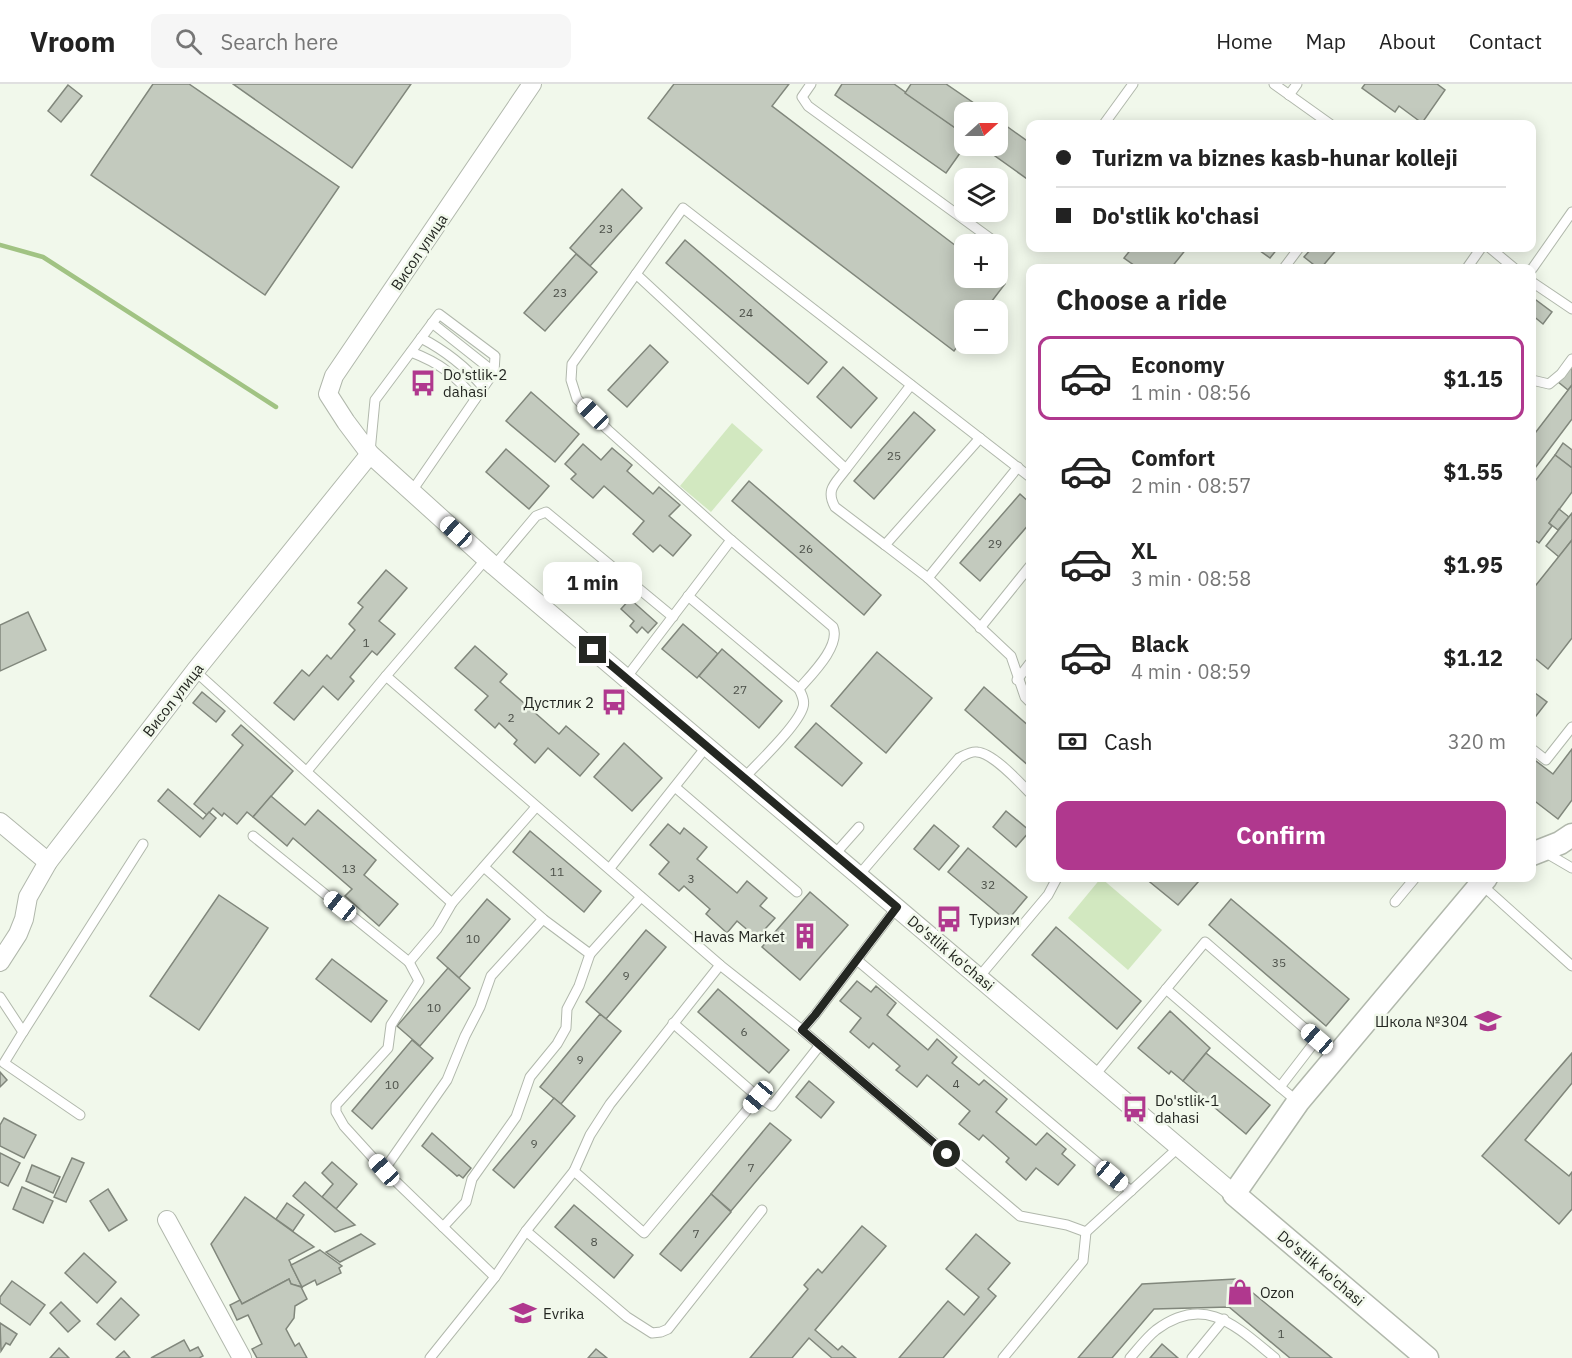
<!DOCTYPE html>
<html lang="en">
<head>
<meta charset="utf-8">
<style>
  :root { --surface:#fff; --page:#f6f6f6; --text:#222; --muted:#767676; --line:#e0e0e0; --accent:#b0388e }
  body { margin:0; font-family:"IBM Plex Sans",sans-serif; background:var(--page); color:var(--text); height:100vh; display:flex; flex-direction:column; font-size:22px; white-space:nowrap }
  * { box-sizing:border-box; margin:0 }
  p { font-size:20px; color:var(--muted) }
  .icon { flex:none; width:33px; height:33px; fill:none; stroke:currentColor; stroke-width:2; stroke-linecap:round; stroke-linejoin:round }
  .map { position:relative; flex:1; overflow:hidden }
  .side { position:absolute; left:1026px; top:180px; width:510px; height:618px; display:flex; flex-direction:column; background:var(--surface); border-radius:12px; box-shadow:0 3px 15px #0003 }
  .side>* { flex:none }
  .banner { position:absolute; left:1026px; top:36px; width:510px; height:132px; border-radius:12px; box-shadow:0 3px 15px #0003; display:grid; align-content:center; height:132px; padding:0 30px; background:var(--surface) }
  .needle { width:39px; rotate:69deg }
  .controls { position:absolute; left:954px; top:18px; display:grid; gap:12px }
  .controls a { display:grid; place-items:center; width:54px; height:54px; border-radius:12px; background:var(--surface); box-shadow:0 3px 15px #0003; font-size:30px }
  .end { position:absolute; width:27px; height:27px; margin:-14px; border:8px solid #242722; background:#fff; box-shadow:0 0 0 3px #fff }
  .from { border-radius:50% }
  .bubble { position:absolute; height:42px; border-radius:12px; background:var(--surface); box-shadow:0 3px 15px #0003; font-size:20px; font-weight:700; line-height:42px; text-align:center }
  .car { position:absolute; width:18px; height:36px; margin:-18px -9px; border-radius:8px; box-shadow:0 0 4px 2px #0007; background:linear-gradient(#fff 24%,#345 0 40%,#fff 0 76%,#345 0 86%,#fff 0) }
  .banner b { display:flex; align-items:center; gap:21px; height:57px; font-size:22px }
  .banner b+b { border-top:2px solid var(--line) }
  .banner i { width:15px; height:15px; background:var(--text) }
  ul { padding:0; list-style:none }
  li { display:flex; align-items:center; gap:18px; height:84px; margin:0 12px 9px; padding:0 18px; border:3px solid transparent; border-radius:12px }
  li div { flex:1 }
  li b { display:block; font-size:22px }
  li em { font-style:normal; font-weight:700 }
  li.on { border-color:var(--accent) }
  li>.icon { width:54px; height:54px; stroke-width:1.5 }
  h2 { padding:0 30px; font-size:27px; line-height:72px }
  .pay { display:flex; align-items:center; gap:15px; height:66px; padding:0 30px; font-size:22px }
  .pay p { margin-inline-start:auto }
  .primary-button { display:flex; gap:12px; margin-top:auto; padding:12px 30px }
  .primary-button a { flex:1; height:69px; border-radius:12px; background:var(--accent); color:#fff; font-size:24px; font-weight:700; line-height:69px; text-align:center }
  header { display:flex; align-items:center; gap:36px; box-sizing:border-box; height:84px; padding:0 30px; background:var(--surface); border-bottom:2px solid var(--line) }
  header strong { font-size:28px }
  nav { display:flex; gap:33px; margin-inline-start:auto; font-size:21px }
  .search { width:420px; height:54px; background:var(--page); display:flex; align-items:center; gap:15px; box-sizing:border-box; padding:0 21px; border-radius:12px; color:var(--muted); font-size:22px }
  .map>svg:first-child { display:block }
</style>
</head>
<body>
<header>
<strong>Vroom</strong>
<div class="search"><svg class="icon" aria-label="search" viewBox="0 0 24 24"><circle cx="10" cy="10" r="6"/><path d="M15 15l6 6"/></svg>Search here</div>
<nav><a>Home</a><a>Map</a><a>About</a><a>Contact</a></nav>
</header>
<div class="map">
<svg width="1572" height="1274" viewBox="0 0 1572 1274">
  <rect width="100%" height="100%" fill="#f1f8eb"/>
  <g fill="#d2e8c0">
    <path d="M732 339 763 366 711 428 680 402Z"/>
    <path d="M1101 794 1162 846 1128 886 1068 834Z"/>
  </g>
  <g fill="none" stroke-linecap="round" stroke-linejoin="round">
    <path stroke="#a1c383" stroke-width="4.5" d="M0 161 43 173 276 323"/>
  </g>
  <g fill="#c3cabe" stroke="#81877c" stroke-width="1.5">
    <path d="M153 0H189L339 103 265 211 91 91Z"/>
    <path d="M233 0H411L352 84Z"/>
    <path d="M674 0H789L772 22 964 168V194H997L1005 200 985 226H964V253L954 267 648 34Z"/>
    <path d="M842 0H894L964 50 965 62 946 89 835 11Z"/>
    <path d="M911 0H946L987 28H964V50L905 9Z"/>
    <path d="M1365 0H1437L1445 6 1422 39 1399 22 1395 28 1362 4Z"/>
    <path d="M68 1 82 12 61 38 48 27Z"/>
    <path d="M998 36 1030 59V97L981 62H998Z"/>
    <path d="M622 105 642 124 590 182 570 164Z"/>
    <path d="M685 156 827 278 808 300 666 179Z"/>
    <path d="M1132 164H1187L1171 184H1138L1124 174Z"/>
    <path d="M1256 164H1278L1270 174Z"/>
    <path d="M1312 164H1338L1321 184H1318L1304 173Z"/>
    <path d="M576 170 597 188 545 247 524 229Z"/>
    <path d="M1532 213 1552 228 1543 240 1532 231Z"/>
    <path d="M650 261 668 278 627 323 608 306Z"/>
    <path d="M1572 277V301L1568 306 1557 297Z"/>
    <path d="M843 283 877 314 851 344 817 313Z"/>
    <path d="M1572 301V335L1532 388V353Z"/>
    <path d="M531 308 579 350 555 378 506 337Z"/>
    <path d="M914 328 935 346 874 415 854 397Z"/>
    <path d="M1563 359 1572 366V384L1555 371Z"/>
    <path d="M583 360 601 376 612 364 632 381 627 387 653 410 659 403 680 421 669 432 691 451 673 472 660 461 653 468 633 450 644 437 604 402 593 414 571 395 576 390 565 380Z"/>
    <path d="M506 365 549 402 529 425 486 388Z"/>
    <path d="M1555 371 1572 384V408L1549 439 1552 442 1539 459 1532 454V401Z"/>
    <path d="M749 397 881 511 864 531 732 417Z"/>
    <path d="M1020 410 1030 419V439L980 497 960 479Z"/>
    <path d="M1559 425 1569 433 1558 446 1549 439Z"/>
    <path d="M1572 429V456L1559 473 1546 462Z"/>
    <path d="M1572 456V554L1548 585 1532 572V506Z"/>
    <path d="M386 486 407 504 379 537 395 550 377 571 372 567 350 593 354 597 338 616 323 602 294 636 274 619 302 586 309 592 327 571 331 575 355 546 349 540 363 523 358 519Z"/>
    <path d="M630 515 657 539 648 549 642 543 637 549 630 542 634 537 621 525Z"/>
    <path d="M28 528 46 566 0 587V541Z"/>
    <path d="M683 540 718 570 697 594 662 565Z"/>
    <path d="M475 562 507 590 500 598 559 650 566 642 599 670 580 692 548 664 535 679 514 660 517 656 499 639 495 644 475 626 488 612 455 584Z"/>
    <path d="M722 565 782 617 759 644 699 592Z"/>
    <path d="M877 568 932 614 886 669 831 622Z"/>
    <path d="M984 603 1030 643V683L965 626Z"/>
    <path d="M202 608 225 627 216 638 193 619Z"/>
    <path d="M1535 609 1547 618 1532 637V613Z"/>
    <path d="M816 639 862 679 842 702 795 663Z"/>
    <path d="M241 641 293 687 253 733 247 728 237 740 224 729 222 732 213 724 207 731 194 720 243 661 232 651Z"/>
    <path d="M624 659 662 694 632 727 594 693Z"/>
    <path d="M1572 665V716L1558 735 1532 715V674L1553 690Z"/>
    <path d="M168 705 203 735 209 728 216 734 200 753 158 717Z"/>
    <path d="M271 712 305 741 318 726 376 776 364 791 398 820 379 842 345 812 352 805 293 754 287 762 253 733Z"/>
    <path d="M1006 727 1030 747 1016 763 993 743Z"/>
    <path d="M668 740 680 750 684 744 707 763 697 775 737 809 747 797 767 814 760 822 775 834 757 854 737 837 727 849 706 830 710 825 684 802 679 807 659 790 669 778 650 761Z"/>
    <path d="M934 741 959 762 939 786 914 765Z"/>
    <path d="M530 747 601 807 584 828 513 768Z"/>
    <path d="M968 764 1027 813 1007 837 948 788Z"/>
    <path d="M1145 794H1193L1198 798 1178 821Z"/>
    <path d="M810 808 848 841 800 896 762 863Z"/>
    <path d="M219 811 268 844 199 946 150 912Z"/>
    <path d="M487 815 510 835 459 894 437 874Z"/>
    <path d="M1231 815 1349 915 1326 942 1209 841Z"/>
    <path d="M1056 843 1141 917 1117 945 1032 871Z"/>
    <path d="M646 846 666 863 606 935 586 918Z"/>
    <path d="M332 875 387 917 371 938 316 895Z"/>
    <path d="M448 884 470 904 420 962 397 942Z"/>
    <path d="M857 897 871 908 876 902 896 919 887 931 928 966 937 955 957 973 952 979 979 1001 984 996 1007 1015 996 1028 1036 1061 1047 1049 1066 1065 1062 1070 1075 1081 1058 1101 1036 1084 1026 1096 1006 1078 1009 1074 983 1051 979 1056 959 1040 970 1027 927 991 917 1003 896 986 900 982 873 959 869 964 850 948 861 934 840 917Z"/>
    <path d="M718 905 789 966 769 989 698 928Z"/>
    <path d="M1170 927 1210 964 1183 997 1171 987 1169 990 1138 964Z"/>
    <path d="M600 930 621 947 561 1020 540 1003Z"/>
    <path d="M412 956 433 974 372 1045 352 1027Z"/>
    <path d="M1206 969 1270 1021 1246 1050 1183 997Z"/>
    <path d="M1572 969V999L1525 1056 1569 1092 1572 1088V1125L1559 1140 1482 1072Z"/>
    <path d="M0 988 7 996 0 1003Z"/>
    <path d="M809 997 834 1018 821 1034 796 1013Z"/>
    <path d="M554 1014 575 1032 514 1104 493 1086Z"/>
    <path d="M4 1034 36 1051 24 1074 0 1062V1041Z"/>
    <path d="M770 1039 791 1056 731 1127 711 1110Z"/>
    <path d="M432 1049 471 1084 463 1094 459 1091 457 1092 422 1062Z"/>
    <path d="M0 1069 20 1079 8 1102 0 1098Z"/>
    <path d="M72 1074 84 1079 66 1118 54 1113Z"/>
    <path d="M332 1078 357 1100 336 1125 322 1113 333 1100 322 1089Z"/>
    <path d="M32 1081 60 1093 53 1109 26 1097Z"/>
    <path d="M305 1098 322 1113 355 1141 335 1148 293 1112Z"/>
    <path d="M22 1103 53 1117 43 1139 13 1125Z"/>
    <path d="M108 1105 127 1136 109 1147 90 1117Z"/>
    <path d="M711 1110 731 1128 681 1187 660 1170Z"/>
    <path d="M245 1113 314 1163 289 1176 302 1203 291 1200 289 1195 242 1220 211 1160Z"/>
    <path d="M287 1119 304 1131 293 1147 276 1135Z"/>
    <path d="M574 1121 633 1171 614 1194 555 1143Z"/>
    <path d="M862 1142 886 1162 815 1246 838 1266 842 1262 856 1274H832L809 1254 792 1274H750L808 1205 804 1201 818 1185 822 1189Z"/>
    <path d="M361 1150 375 1160 340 1178 326 1168Z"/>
    <path d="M976 1150 1010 1179 988 1205 996 1212 943 1274H899L948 1217 964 1231 979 1213 946 1185Z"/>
    <path d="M320 1166 342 1182 339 1184 341 1189 317 1201 315 1196 302 1203 291 1181Z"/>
    <path d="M84 1169 116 1198 97 1219 65 1189Z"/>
    <path d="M289 1195 291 1200 301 1203 307 1215 295 1222 294 1234 286 1245 295 1262 299 1259 307 1274H257L252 1265 262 1260 248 1231 237 1236 230 1221 240 1216 242 1220Z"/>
    <path d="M1236 1195 1332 1274H1290L1229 1223 1154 1225 1112 1274H1078L1142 1200Z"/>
    <path d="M12 1197 45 1221 30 1241 0 1219V1213Z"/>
    <path d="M121 1214 139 1231 115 1256 97 1240Z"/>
    <path d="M61 1218 80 1237 68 1248 50 1229Z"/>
    <path d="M0 1239 17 1250 10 1261 6 1259 1 1267Z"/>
    <path d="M184 1256 190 1267 198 1263 203 1272 199 1274H151Z"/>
    <path d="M1162 1260 1178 1274H1150Z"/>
    <path d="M59 1264 69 1274H50Z"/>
    <path d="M596 1265 607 1274H588Z"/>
    <path d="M124 1267 130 1274H116Z"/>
  </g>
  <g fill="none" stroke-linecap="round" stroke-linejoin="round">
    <g stroke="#b1b8ac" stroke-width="11">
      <g id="service">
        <path d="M811 0 802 13 808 22 1002 163"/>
        <path d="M1274 0 1330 40"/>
        <path d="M1289 11 1297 0"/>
        <path d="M1104 40 1133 0"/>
        <path d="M1490 164 1514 184"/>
        <path d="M1284 184 1299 164"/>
        <path d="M1467 184 1481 164"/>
        <path d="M1532 185 1572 128"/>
        <path d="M636 190 846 385 911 301"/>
        <path d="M1532 198 1572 225"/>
        <path d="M432 239 494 288"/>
        <path d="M421 254C446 267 465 282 483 303"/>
        <path d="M411 268C440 279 455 291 475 315"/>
        <path d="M1532 296 1549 300 1561 290 1572 275"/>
        <path d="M370 368 375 316 439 230 495 272 494 288 412 407"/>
        <path d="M846 385C836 399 825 405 835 423L885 461 980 354"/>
        <path d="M731 456 833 543C841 562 811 591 799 605"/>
        <path d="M885 461 928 494 1011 572 1025 613 1030 618"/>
        <path d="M494 482 536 432 546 428 673 533"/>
        <path d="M928 494 1018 383"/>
        <path d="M688 512 799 605C802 611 805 617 803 623 798 641 759 678 745 693"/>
        <path d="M980 544 1030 482"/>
        <path d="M195 587 452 819"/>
        <path d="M386 592 486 475"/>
        <path d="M626 594 731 456 608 346 577 315 571 296 572 280 683 124 1030 393"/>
        <path d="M1017 596 1030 579"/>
        <path d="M1532 665 1546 676 1572 643"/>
        <path d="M307 687 386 592 720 881 802 946 1020 1132 1067 1141 1086 1148 1179 1063"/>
        <path d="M675 703 797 808"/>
        <path d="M253 752 409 878 419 897 391 941 388 964 336 1021V1028L344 1042 384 1086 495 1193"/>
        <path d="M835 770 859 743"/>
        <path d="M1542 770H1548L1572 784"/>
        <path d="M484 783 543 835 590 870 641 813"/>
        <path d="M610 784 707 662"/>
        <path d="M859 791 959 674C965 671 971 667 977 668 993 669 1019 698 1030 709"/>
        <path d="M1482 801 1572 882"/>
        <path d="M1395 818 1415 794"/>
        <path d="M857 876 1131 1107"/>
        <path d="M409 878 437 845 452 819 536 723"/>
        <path d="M979 893 1048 811 1057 794"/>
        <path d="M1166 905 1280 1003"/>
        <path d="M0 913 23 948 4 979 80 1031"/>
        <path d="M673 939 758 1013"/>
        <path d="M802 946 815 931 897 823"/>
        <path d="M23 948 143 760"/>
        <path d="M1095 991 1205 858 1317 955 1280 1003 1298 1018"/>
        <path d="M384 1086 447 996 465 952 480 923 491 892 543 835"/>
        <path d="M574 1087 590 1051 610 1020 720 881"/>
        <path d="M443 1143 466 1118 472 1095 516 1033 530 993 557 960 566 944 567 925 579 902 590 870"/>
        <path d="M526 1147 627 1233 652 1249 661 1248 668 1245 762 1126"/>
        <path d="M430 1274 495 1193 526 1147 574 1087 644 1149 758 1013 772 1022 820 961"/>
        <path d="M1003 1274 1083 1177 1086 1148"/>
        <path d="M1130 1274C1138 1265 1146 1254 1156 1246 1205 1209 1237 1243 1275 1274"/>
        <path d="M1192 1274 1224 1235"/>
      </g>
    </g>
    <g stroke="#b1b8ac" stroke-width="20">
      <g id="minor">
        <path d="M532 0 334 292 328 310 346 338 370 370 494 482 1234 1110"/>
        <path d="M0 738 48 778"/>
        <path d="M0 878 18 850 24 835 28 813 48 778 195 587 370 370"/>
        <path d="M167 1136 242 1274"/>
      </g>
    </g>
    <g stroke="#b1b8ac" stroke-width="25">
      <g id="tertiary">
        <path d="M1532 770 1560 759 1572 751"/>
        <path d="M1427 1274 1234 1110 1298 1018 1486 794"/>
      </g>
    </g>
    <use href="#service" stroke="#fff" stroke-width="9"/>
    <use href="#minor" stroke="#fff" stroke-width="18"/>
    <use href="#tertiary" stroke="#fff" stroke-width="22"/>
  </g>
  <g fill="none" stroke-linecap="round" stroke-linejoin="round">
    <path stroke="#242722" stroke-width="8" d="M593 566 897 823 815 931 802 946 947 1070"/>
  </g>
  <defs>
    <g id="bus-bare" transform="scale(2.07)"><path d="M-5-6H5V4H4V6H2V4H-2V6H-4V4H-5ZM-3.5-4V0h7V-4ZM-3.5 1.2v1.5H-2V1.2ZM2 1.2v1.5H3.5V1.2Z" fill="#b0388e" stroke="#f1f8eb" stroke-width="2.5" paint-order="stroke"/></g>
    <g id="building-bare" transform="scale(2.07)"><path d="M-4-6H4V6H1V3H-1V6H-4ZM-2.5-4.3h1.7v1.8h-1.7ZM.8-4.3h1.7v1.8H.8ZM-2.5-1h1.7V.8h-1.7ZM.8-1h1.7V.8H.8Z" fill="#b0388e" stroke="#f1f8eb" stroke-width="2.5" paint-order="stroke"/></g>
    <g id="school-bare" transform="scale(2.07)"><path d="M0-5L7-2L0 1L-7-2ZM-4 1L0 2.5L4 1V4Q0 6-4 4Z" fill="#b0388e" stroke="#f1f8eb" stroke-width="2.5" paint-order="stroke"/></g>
    <g id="shop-bare" transform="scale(2.07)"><path d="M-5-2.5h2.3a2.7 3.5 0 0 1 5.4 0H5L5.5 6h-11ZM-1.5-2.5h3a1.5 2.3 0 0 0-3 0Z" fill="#b0388e" stroke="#f1f8eb" stroke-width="2.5" paint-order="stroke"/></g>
  </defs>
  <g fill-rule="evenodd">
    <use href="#bus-bare" x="423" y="299"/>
    <use href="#bus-bare" x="614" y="618"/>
    <use href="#bus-bare" x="949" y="835"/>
    <use href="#building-bare" x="805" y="852"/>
    <use href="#school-bare" x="1488" y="937"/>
    <use href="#bus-bare" x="1135" y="1025"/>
    <use href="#shop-bare" x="1240" y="1208"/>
    <use href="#school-bare" x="523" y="1229"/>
  </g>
  <g text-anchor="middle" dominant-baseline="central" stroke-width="5" stroke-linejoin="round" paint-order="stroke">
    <g font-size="12" fill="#4c5049">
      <text x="606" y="144">23</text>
      <text x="560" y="208">23</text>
      <text x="746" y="228">24</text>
      <text x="894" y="371">25</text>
      <text x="995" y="459">29</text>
      <text x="806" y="464">26</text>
      <text x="366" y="558">1</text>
      <text x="740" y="605">27</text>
      <text x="511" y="633">2</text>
      <text x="349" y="784">13</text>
      <text x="557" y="787">11</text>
      <text x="691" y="794">3</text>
      <text x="988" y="800">32</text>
      <text x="473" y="854">10</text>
      <text x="1279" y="878">35</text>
      <text x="626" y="891">9</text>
      <text x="434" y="923">10</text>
      <text x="744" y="947">6</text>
      <text x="580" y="975">9</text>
      <text x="956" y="999">4</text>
      <text x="392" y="1000">10</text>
      <text x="534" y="1059">9</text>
      <text x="751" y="1083">7</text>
      <text x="696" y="1149">7</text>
      <text x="594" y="1157">8</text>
      <text x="1281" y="1249">1</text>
    </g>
    <g font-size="15" fill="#242722" stroke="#f1f8eb">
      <text transform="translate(419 168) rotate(-56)">Висол улица</text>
      <text transform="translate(173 616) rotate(-52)">Висол улица</text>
      <text transform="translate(951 869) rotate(40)">Do'stlik ko'chasi</text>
      <text transform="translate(1321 1184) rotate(40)">Do'stlik ko'chasi</text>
    </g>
    <g font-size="15" fill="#242722" stroke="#f1f8eb" text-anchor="start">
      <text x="443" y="290">Do'stlik-2<tspan x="443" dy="17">dahasi</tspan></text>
      <text x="594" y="618" text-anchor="end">Дустлик 2</text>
      <text x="969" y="835">Туризм</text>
      <text x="785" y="852" text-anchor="end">Havas Market</text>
      <text x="1468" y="937" text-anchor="end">Школа №304</text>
      <text x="1155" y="1016">Do'stlik-1<tspan x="1155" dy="17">dahasi</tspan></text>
      <text x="1260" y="1208">Ozon</text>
      <text x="543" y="1229">Evrika</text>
    </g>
  </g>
</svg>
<div class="controls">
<a><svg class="needle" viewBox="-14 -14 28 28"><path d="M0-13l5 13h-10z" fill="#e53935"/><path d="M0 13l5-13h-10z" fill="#767676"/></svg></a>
<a><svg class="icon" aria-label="layers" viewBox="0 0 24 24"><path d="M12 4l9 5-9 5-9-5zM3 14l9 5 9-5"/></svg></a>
<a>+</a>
<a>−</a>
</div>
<i class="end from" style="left:947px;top:1070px"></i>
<i class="end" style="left:593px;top:566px"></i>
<div class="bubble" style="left:543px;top:478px;width:99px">1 min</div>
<i class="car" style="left:593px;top:330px;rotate:315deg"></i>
<i class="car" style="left:456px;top:448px;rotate:312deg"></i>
<i class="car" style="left:340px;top:822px;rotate:309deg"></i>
<i class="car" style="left:1317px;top:955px;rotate:311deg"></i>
<i class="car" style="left:758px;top:1013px;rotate:220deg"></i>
<i class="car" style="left:384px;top:1086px;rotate:318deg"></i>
<i class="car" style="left:1112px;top:1092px;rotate:130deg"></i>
<div class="banner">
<b><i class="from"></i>Turizm va biznes kasb-hunar kolleji</b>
<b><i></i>Do'stlik ko'chasi</b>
</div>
<section class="side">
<h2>Choose a ride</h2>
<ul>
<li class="on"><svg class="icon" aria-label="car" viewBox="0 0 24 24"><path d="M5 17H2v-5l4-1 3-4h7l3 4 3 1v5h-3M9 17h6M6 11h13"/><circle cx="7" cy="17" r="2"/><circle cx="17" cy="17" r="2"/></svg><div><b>Economy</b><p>1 min · 08:56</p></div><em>$1.15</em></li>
<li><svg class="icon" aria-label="car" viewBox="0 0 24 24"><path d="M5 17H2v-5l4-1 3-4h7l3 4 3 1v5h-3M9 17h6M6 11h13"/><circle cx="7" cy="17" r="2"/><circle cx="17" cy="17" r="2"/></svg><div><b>Comfort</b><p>2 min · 08:57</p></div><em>$1.55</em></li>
<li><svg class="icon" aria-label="car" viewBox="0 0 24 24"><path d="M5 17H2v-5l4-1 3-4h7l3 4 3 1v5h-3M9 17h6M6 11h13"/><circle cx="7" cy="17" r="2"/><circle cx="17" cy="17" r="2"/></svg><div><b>XL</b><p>3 min · 08:58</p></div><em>$1.95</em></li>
<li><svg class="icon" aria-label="car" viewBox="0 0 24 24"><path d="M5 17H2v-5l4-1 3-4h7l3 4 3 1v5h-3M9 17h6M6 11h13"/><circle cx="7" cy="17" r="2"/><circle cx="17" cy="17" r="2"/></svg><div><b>Black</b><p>4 min · 08:59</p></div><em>$1.12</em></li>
</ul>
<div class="pay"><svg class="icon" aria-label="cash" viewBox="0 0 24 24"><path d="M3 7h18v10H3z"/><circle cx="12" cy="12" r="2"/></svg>Cash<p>320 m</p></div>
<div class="primary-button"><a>Confirm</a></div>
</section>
</div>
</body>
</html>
